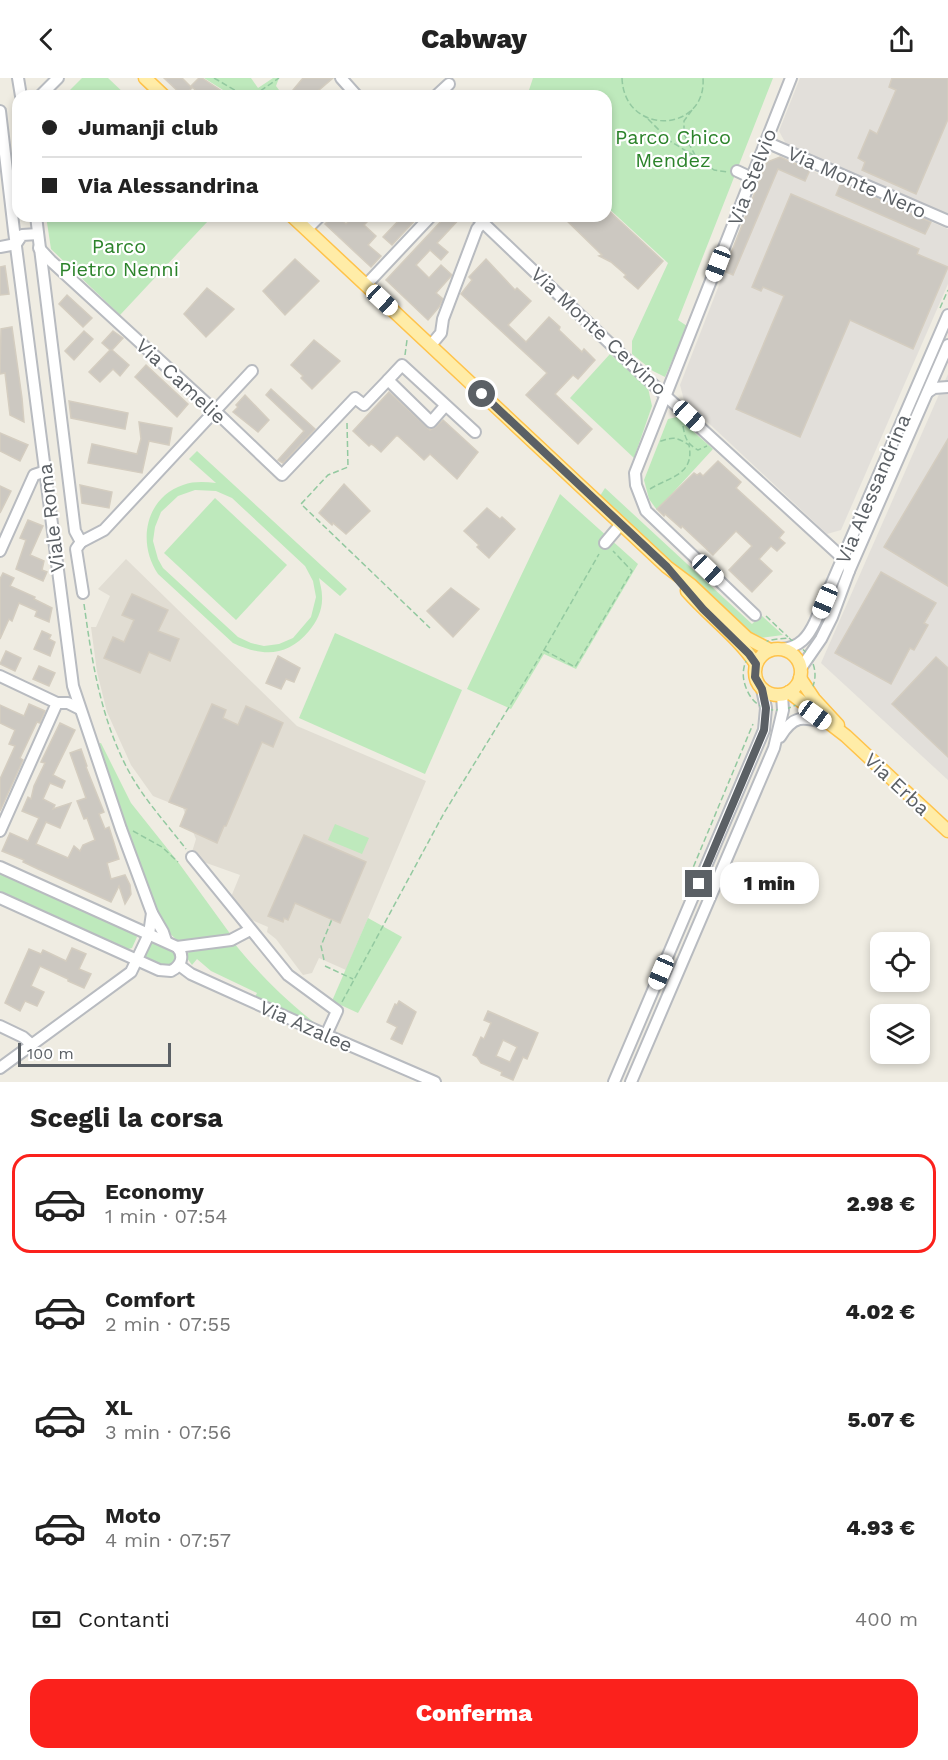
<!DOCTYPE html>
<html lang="it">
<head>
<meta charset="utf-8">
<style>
  :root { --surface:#fff; --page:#f6f6f6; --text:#222; --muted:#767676; --line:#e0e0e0; --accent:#fb211c }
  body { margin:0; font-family:"Work Sans",sans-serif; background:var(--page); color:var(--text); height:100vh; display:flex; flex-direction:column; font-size:22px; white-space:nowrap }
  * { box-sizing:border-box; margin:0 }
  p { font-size:20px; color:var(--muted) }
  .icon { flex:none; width:33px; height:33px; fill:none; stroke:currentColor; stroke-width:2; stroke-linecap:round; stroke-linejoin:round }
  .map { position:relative; height:1004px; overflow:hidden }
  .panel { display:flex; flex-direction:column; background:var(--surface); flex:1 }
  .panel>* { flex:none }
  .top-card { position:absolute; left:12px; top:12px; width:600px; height:132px; border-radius:18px; box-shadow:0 3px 9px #0003; display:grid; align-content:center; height:132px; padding:0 30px; background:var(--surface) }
  .buttons { position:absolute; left:870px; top:854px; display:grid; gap:12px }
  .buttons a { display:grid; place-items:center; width:60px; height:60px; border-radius:12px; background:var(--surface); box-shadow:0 3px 9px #0003; font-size:30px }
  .scale { position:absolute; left:18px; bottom:15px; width:153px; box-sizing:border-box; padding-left:6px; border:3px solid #5b6065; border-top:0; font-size:16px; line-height:21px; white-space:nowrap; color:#5b6065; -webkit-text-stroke:4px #fff; paint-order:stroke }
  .end { position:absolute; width:27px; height:27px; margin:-14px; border:8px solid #5b6065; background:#fff; box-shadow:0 0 0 3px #fff }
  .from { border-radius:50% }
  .bubble { position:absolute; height:42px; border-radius:18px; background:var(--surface); box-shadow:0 3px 9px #0003; font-size:20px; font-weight:800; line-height:42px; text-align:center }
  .car { position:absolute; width:18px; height:36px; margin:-18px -9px; border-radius:8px; box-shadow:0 0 4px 2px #0007; background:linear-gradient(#fff 24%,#345 0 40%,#fff 0 76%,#345 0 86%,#fff 0) }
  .top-card b { display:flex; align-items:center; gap:21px; height:57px; font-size:22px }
  .top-card b+b { border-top:2px solid var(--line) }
  .top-card i { width:15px; height:15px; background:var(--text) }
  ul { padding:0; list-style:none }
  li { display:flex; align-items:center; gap:18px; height:99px; margin:0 12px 9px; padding:0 18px; border:3px solid transparent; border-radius:18px }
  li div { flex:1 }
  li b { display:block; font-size:22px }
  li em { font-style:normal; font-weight:800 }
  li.active { border-color:var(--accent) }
  li>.icon { width:54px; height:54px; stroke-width:1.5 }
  h2 { padding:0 30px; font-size:27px; line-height:72px }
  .pay { display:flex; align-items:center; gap:15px; height:66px; padding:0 30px; font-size:22px }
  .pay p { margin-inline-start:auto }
  .cta { display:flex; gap:12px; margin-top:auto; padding:12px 30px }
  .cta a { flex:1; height:69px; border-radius:18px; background:var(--accent); color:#fff; font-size:24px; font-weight:800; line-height:69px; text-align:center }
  header { display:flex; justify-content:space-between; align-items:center; height:78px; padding:0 30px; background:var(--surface); font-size:27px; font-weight:800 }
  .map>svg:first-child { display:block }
</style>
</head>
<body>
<header><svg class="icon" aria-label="back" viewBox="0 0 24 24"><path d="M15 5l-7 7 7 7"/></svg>Cabway<svg class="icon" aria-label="share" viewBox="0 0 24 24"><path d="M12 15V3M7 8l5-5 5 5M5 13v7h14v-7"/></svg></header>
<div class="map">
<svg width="948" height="1004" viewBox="0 0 948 1004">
  <rect width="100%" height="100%" fill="#efece2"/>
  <g fill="#e2dfda">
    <path d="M800 0H948V139L786 66 779 53Z"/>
    <path d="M780 79 948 151V206L841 452 827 456 684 322 680 307 767 84Z"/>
    <path d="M948 296V702L821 585Z"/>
  </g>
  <path fill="#e1ddd3" d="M126 481 297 648 426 703 346 892 319 880 312 895 303 897 276 861 267 854 268 849 247 840 231 819 240 797 198 782 192 774 196 761 193 754 180 748 185 736 183 730 153 718 131 687 107 634 97 594 91 549H96L110 518 98 511Z"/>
  <g fill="#bee9bc" fill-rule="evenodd">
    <path d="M82 0H108L127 18H64Z"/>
    <path d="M204 0H251L258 10 273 0H279L276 8 279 12 274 18H220L223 12Z"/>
    <path d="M533 0H773L678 242 687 248 665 299 653 293 632 276V263L668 185 606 128V18H527Z"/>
    <path d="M46 138H202L208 143 120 237 51 171Z"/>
    <path d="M610 276 648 310 652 328 634 380 570 320Z"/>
    <path d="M677 339 713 371 657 432 649 421 644 402 668 341Z"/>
    <path d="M197 373 347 511 340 518 319 500C320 506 322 512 322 518 323 531 317 544 309 553 287 579 263 579 233 565L158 496C137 465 145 420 183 407 194 403 205 404 216 405L189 381ZM195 412 216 413 232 420 305 488 313 503 316 519 311 539 293 560 279 566 264 568 251 565 238 559 163 490 158 481 153 463 155 449 161 434 178 418Z"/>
    <path d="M605 410 752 546 761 537 783 557 761 560 748 557 600 418Z"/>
    <path d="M560 416 638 486 576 591 544 576 511 631 467 611Z"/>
    <path d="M215 420 287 487 236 542 164 475Z"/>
    <path d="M335 555 462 612 425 696 299 640Z"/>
    <path d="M101 665 131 725 178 784 231 857 179 864 165 851 157 839 96 666Z"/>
    <path d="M335 746 369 760 362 776 328 762Z"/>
    <path d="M0 794 133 853 137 859 132 870 125 872 0 814Z"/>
    <path d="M368 840 402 859 358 935 332 923Z"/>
    <path d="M153 863 174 872 176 878 172 887 165 890 147 882 144 878 150 864Z"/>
    <path d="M234 865C261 898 286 923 320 949L254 921 257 915 211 893 197 881 192 887 187 880 188 875 192 871Z"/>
  </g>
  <g fill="#ccc8c1" stroke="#d4cdc0" stroke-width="1.5" fill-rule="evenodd">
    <path d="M164 0H182L192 10 183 18Z"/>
    <path d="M199 0H202L229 18H202L191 8Z"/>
    <path d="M303 0H333L312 18H288Z"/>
    <path d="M892 0H948V41L916 116 862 92 865 84 858 80 870 52 877 56 896 12 889 9Z"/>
    <path d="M780 79 810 92 805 103 778 91 733 197 724 193 767 84Z"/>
    <path d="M841 105 931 144 925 156 836 117Z"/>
    <path d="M791 116 919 171 917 176 948 189 913 271 850 242 800 359 736 331 784 218 763 209 761 213 752 209Z"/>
    <path d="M606 130 663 183 638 211 624 199 626 197 611 184 599 178 602 177 562 138H606Z"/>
    <path d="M333 138H338L346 146 354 138 358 141 360 138H373L364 147 376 158 368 167 381 178 371 189 325 146Z"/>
    <path d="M403 138H419L392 167 383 159Z"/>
    <path d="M446 138H462L437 165 448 174 441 182 430 172 416 187 429 200 441 187 452 197 436 215 443 221 439 229 428 242 386 202Z"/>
    <path d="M295 181 319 203 285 237 263 213Z"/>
    <path d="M486 181 515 212 517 210 531 223 508 247 526 264 549 239 560 249 559 252 582 274 584 271 595 282 578 301 573 297 555 316 592 351 578 366 526 317 547 295 461 216 472 202 469 199Z"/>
    <path d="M5 188 9 216 0 217V189Z"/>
    <path d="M207 210 234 231 206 259 184 236Z"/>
    <path d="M67 217 92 240 83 249 59 226Z"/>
    <path d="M12 249 22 320 24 344 10 337 5 295 0 296 1 251Z"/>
    <path d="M84 253 93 261 74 282 65 273Z"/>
    <path d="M113 253 123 260 112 272 129 287 120 298 113 291 100 304 89 294 110 272 102 265Z"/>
    <path d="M314 262 340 283 312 311 301 300 303 298 291 287Z"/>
    <path d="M146 287 188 326 177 339 135 299Z"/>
    <path d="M271 311 315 351 283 385 278 382 304 353 266 317Z"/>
    <path d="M389 314 430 352 436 349 443 342 478 374 457 401 430 376 424 382 398 358H396L381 374 373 367 371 366 369 368 353 353Z"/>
    <path d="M245 317 269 342 258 354 233 334 238 329 236 327Z"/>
    <path d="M69 323 128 335 125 351 71 340Z"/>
    <path d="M139 344 172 350 169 367 149 363 142 395 88 385 92 366 137 376 141 361Z"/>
    <path d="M0 355 28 367 20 383 0 373Z"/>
    <path d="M948 361V508L884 469Z"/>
    <path d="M718 383 741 404 736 410 784 454 779 460 785 465 777 473 771 468 759 481 772 493 752 514 729 492 752 468 736 453 713 477 682 448 681 450 665 436 664 438 657 431 694 395 697 397 700 395 703 398Z"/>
    <path d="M344 406 370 433 346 456 333 445 332 447 319 435Z"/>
    <path d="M80 407 112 414 109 430 82 425Z"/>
    <path d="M0 408 11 413 0 435Z"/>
    <path d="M487 430 500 441 502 439 515 451 489 480 477 469 479 467 464 453Z"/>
    <path d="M28 442 43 448 30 477 44 483 42 492 47 494 43 503 16 491 26 462 20 460Z"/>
    <path d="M881 494 936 525 924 545 928 547 914 572 910 570 891 606 835 575Z"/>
    <path d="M3 495 14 500 10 508 35 519 34 521 52 530 49 544 35 538 37 533 19 525 12 543 9 541 0 561V501Z"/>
    <path d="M451 510 479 531 453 559 427 533Z"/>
    <path d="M132 516 168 532 158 553 179 561 170 583 149 574 140 595 104 580 113 559 124 564 134 542 122 537Z"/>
    <path d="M42 553 51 557 49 561 55 564 50 578 34 571Z"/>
    <path d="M6 573 21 580 15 593 0 586Z"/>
    <path d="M278 578 300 590 294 604 286 601 281 611 266 605Z"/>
    <path d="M936 579 948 590V679L892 626Z"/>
    <path d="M39 588 55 595 49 608 33 601Z"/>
    <path d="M29 626 45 633 40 645 37 644 20 680 23 682 0 733V701L15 668 9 666 15 652 0 645V627L24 638Z"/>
    <path d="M212 626 226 632 223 640 238 647 246 628 283 645 273 669 262 664 226 748H224L217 765 180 748 187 731 169 724Z"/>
    <path d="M60 645 75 652 53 697 65 703 62 710 50 705 43 721 55 727 53 731 71 725 60 750 46 744 36 766 68 780 74 768 80 773 83 767 95 762 87 740 84 741 77 723 86 720 70 675 81 671 87 688 86 689 104 734 99 736 105 751 109 749 119 781 107 785 111 801 125 797 130 807 131 816 125 826 119 808 111 824 38 791 23 784 24 782 2 773 10 755 28 763 39 740 22 733 28 719 31 721 34 708 45 685 41 684Z"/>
    <path d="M304 757 366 784 340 845 295 825 288 842 284 840 283 844 268 838Z"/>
    <path d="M72 870 86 876 79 891 91 896 84 910 68 903V901L40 888 31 908 44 914 37 928 25 923 20 933 5 925 29 871 41 876 43 872 66 883Z"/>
    <path d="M399 923 416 934 402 966 391 961 397 949 387 944 395 926 397 927Z"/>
    <path d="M488 933 538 955 527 981 523 979 513 1002 501 997 502 994 481 985 477 979 473 977 481 959 484 961 491 945 484 942ZM503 962 517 969 510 984 496 978Z"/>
  </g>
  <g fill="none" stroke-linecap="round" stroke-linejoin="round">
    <g stroke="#b8bbc0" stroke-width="14">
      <g id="minor">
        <path d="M18 0 21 18"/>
        <path d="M341 0 357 18"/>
        <path d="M40 18 58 0"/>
        <path d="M436 18 449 6"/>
        <path d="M0 33 14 153 73 608 121 751 152 835 163 854 166 863"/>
        <path d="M766 64 948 143"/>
        <path d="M737 93 752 100"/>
        <path d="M36 138 75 453 81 464"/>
        <path d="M476 138 645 299 847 484 849 493"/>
        <path d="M307 151 320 138"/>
        <path d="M16 166 22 157 38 156"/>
        <path d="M0 169 16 166"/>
        <path d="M39 170 51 183 215 333 282 397 355 320 364 327 388 302"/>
        <path d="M366 207 431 138"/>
        <path d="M431 267 441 255 443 241 477 151 482 145"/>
        <path d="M928 314 934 310 948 309"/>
        <path d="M445 328 431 344 388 302 402 287 475 354"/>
        <path d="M81 464 104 452 252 293"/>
        <path d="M81 464 76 471 83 515"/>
        <path d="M605 465 621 446"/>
        <path d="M0 473 34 397 46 393"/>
        <path d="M755 537 646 433 636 407 635 395 791 0"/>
        <path d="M782 571C800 569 808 559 815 544L948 237"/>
        <path d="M801 590 821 561 832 539 849 493 948 267"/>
        <path d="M0 598 57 625H68L80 631"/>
        <path d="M780 659C794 636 803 639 827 645"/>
        <path d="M0 753 57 625"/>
        <path d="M192 779 288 897 337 933 326 957"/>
        <path d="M0 789 177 869C185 878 181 888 171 893L159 892 0 820"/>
        <path d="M177 869 231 862 250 852"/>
        <path d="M179 887 191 896 326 957 435 1004"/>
        <path d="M0 948 23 959 31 966"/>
        <path d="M0 990 131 894 149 856 152 835"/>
        <path d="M614 1004 764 652 766 630 762 611"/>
        <path d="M631 1004 774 670 783 632 782 617"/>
      </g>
    </g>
    <g stroke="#ffc34b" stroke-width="15">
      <g id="major">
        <path d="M145 0 164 18"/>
        <path d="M292 138 667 489 691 507 747 560 770 572"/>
        <path d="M687 513C709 538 738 559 756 586"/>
        <circle cx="778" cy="594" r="23"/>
        <path d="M800 600 814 621 838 647"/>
        <path d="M789 614 846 658 948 753"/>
      </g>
    </g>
    <g stroke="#93c9a0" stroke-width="1.5" stroke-dasharray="6 3" stroke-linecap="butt">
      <path d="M214 0 245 18"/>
      <path d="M622 0C624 59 707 55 703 0"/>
      <path d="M253 18 279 0"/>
      <path d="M692 32 684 43V56L696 79 714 92 727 94"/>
      <path d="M648 41 670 63 696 79"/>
      <path d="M940 230 948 212"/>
      <path d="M405 277 407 262"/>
      <path d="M347 345 348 389 328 397 301 426 430 550"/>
      <path d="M683 348C685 360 687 366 698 372L707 368"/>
      <path d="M650 411C669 399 695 397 689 367 675 358 673 359 658 364"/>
      <path d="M84 526C92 583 100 638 127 690 142 719 166 745 186 771"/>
      <path d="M766 538 788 559"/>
      <path d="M789 560C796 566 805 572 810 579 834 622 765 655 747 612 742 601 742 591 747 581 755 563 772 561 789 560Z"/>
      <path d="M544 572 575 589 632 493 613 473"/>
      <path d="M133 753 162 769 178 784"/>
      <path d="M690 797 753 646"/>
      <path d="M324 882 321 868 332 841"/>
      <path d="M325 888 353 901"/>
      <path d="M342 924 444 735 544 572 599 476"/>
    </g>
    <use href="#minor" stroke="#fff" stroke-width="10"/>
    <use href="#major" stroke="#ffeca7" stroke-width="12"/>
  </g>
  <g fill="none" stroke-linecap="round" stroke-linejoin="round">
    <path stroke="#5b6065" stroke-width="8" d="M482 316 667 489 703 531 749 576 756 586 755 599 762 611 766 630 764 652 699 806"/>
  </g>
  <g text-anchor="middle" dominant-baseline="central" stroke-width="4.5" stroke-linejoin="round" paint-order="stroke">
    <g font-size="20" fill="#2c832b" stroke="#fff">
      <text x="673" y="59">Parco Chico<tspan x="673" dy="23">Mendez</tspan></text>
      <text x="119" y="168">Parco<tspan x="119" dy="23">Pietro Nenni</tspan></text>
    </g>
    <g font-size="20" fill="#5b6065" stroke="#fff">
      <text transform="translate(752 99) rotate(-69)">Via Stelvio</text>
      <text transform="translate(857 104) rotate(24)">Via Monte Nero</text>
      <text transform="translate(599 253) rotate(43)">Via Monte Cervino</text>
      <text transform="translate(181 303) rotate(43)">Via Camelie</text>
      <text transform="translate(873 411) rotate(-67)">Via Alessandrina</text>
      <text transform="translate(51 440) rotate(-97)">Viale Roma</text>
      <text transform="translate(897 706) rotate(43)">Via Erba</text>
      <text transform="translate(306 948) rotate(24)">Via Azalee</text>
    </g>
  </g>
</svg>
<div class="buttons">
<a><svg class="icon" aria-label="locate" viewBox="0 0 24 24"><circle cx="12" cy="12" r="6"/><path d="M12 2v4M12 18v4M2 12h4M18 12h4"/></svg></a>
<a><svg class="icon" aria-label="layers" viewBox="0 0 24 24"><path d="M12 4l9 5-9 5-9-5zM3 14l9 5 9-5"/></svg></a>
</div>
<div class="scale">100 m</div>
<i class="end from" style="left:482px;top:316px"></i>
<i class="end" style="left:699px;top:806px"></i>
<div class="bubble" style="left:720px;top:784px;width:99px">1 min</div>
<i class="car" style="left:718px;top:186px;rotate:201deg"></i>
<i class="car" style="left:382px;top:222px;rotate:133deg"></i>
<i class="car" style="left:689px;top:338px;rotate:133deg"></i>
<i class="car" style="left:708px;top:492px;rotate:134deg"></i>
<i class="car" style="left:825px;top:523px;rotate:203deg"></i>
<i class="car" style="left:815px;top:637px;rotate:126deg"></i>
<i class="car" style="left:661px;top:894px;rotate:203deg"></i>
<div class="top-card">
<b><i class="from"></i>Jumanji club</b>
<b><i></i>Via Alessandrina</b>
</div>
</div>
<section class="panel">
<h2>Scegli la corsa</h2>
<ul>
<li class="active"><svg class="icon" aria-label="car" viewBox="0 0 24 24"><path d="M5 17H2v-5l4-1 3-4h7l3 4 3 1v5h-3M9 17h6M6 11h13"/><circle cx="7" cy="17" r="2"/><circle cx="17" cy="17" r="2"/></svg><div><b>Economy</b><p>1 min · 07:54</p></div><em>2.98 €</em></li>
<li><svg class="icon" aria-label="car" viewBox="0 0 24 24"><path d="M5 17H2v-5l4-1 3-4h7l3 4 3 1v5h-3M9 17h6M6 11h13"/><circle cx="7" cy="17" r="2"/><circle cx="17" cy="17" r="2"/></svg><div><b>Comfort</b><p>2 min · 07:55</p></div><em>4.02 €</em></li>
<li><svg class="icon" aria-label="car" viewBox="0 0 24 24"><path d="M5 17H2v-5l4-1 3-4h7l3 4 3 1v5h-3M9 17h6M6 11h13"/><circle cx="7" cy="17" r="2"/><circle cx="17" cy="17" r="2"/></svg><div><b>XL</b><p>3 min · 07:56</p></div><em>5.07 €</em></li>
<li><svg class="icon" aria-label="car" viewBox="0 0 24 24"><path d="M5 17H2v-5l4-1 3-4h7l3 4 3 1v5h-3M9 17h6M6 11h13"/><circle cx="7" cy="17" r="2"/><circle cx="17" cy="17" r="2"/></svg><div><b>Moto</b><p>4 min · 07:57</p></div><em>4.93 €</em></li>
</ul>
<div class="pay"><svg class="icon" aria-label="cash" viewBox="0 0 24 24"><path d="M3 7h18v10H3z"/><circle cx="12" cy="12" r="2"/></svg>Contanti<p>400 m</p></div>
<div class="cta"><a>Conferma</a></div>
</section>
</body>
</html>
